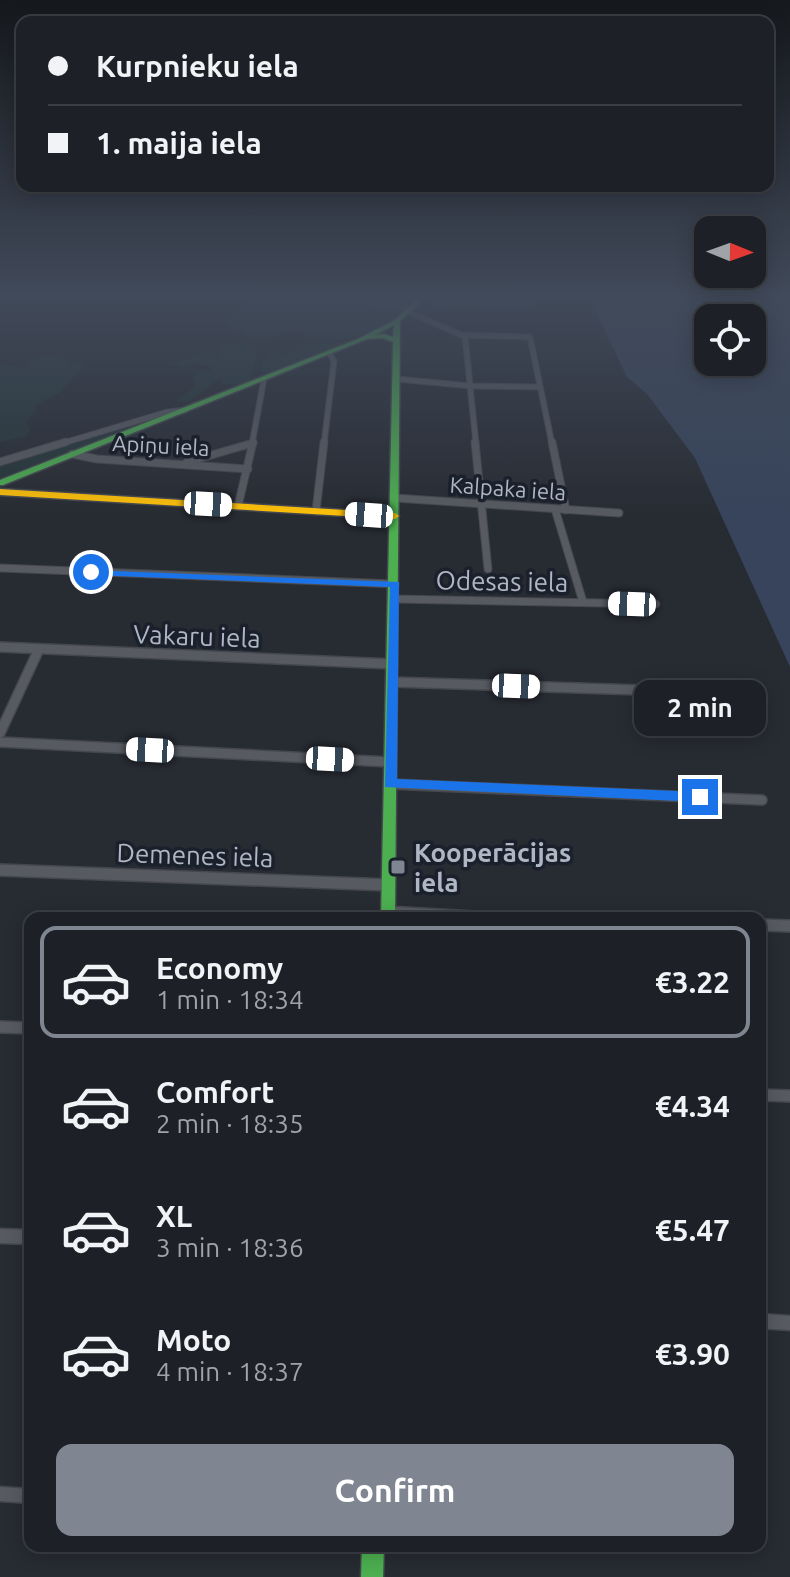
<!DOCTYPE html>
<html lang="en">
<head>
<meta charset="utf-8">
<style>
  :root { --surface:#1d2026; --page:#2a2d32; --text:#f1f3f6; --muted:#a0a3a7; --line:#3b3e43; --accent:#808691 }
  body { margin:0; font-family:Ubuntu,sans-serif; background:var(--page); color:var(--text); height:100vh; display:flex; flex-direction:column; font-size:30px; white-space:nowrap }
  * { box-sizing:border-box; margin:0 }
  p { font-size:26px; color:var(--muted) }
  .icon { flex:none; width:44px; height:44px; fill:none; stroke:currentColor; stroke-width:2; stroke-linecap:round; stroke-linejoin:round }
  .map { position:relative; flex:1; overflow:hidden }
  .drawer { position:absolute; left:24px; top:912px; width:742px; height:640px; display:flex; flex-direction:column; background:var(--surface); border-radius:16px; box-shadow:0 4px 20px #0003,0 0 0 2px var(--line) }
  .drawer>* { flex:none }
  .guide { position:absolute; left:16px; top:16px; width:758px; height:176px; border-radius:16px; box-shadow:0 4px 20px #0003,0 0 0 2px var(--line); display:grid; align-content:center; height:176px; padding:0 32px; background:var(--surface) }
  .needle { width:52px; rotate:91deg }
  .buttons { position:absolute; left:694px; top:216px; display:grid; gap:16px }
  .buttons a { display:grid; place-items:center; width:72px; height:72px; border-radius:16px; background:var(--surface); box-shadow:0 4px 20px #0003,0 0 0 2px var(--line); font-size:40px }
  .end { position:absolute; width:36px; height:36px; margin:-18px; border:10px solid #1a73e8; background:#fff; box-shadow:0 0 0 4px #fff }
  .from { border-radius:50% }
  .bubble { position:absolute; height:56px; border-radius:16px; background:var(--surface); box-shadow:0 4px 20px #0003,0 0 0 2px var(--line); font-size:26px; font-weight:700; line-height:56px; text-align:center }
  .car { position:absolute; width:24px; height:48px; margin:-24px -12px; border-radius:10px; box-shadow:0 0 6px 2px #0007; background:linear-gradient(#fff 24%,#345 0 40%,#fff 0 76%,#345 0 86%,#fff 0) }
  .guide b { display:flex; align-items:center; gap:28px; height:76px; font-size:30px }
  .guide b+b { border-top:2px solid var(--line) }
  .guide i { width:20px; height:20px; background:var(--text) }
  ul { padding:14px 0 0; list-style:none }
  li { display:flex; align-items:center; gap:24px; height:112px; margin:0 16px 12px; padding:0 16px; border:4px solid transparent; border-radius:16px }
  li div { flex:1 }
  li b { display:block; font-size:30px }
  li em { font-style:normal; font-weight:700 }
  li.active { border-color:var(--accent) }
  li>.icon { width:72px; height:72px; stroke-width:1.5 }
  .primary-button { display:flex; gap:16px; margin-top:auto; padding:16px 32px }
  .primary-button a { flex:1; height:92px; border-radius:16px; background:var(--accent); color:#fff; font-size:32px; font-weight:700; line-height:92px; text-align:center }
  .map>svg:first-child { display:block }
</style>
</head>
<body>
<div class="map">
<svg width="790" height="1577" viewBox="0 0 790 1577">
  <rect width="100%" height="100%" fill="#272b32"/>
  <g fill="#253538">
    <path d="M241 298H322L405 309C381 330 351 344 319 339 308 337 301 330 290 332 272 334 259 341 242 336L247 329 233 331 225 322 250 306Z"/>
    <path d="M442 298H532L537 307 528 311 436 307 433 304Z"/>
    <path d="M245 342 246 346 254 348 252 351H258L251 379 243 385 222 384V377L188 402 176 401 195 386 193 376 200 370 210 372V367L193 363 180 369 182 365H167L210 352 219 356 220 348Z"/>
    <path d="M343 343 269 374 260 371 262 359 270 352 286 355 315 344Z"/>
    <path d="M41 356 70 358 69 364 86 362 61 392 36 405V412L26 421 30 431 24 437 0 442V364L18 367Z"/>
    <path d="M165 414 0 479V463Z"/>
  </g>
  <path fill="#37445b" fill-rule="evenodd" d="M589 298H790V667L695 458 647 394 627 377ZM708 318H752V362H708Z"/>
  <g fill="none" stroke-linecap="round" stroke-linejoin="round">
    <g stroke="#44474d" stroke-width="7">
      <g id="street-far4">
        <path d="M347 298 412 308"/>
        <path d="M409 312 461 335 530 337 552 444"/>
        <path d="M465 336 476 444"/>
        <path d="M397 379 471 386 539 387"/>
        <path d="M60 444 167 412 185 410"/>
        <path d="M249 444 253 443"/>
        <path d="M252 444 264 379"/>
        <path d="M324 444 334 361 329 353"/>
      </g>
    </g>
    <g stroke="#44474d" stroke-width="9">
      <g id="street-far3">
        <path d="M475 442 488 569"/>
        <path d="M552 442 566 510"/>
        <path d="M72 454 97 459 248 469"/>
        <path d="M0 462 66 442"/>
        <path d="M187 462 253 443"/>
        <path d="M395 498 619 513"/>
        <path d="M238 506 253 442"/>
        <path d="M555 509 583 602"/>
        <path d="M316 511 324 442"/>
        <path d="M0 568 395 584"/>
        <path d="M395 599 656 604"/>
      </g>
    </g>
    <g stroke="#44474d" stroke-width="12">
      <g id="street-far2">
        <path d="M0 647 393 664"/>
        <path d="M392 682 702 692"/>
        <path d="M0 733 39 649"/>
        <path d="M0 742 390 762"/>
        <path d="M390 784 762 800"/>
        <path d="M0 870 30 871"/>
      </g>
    </g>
    <g stroke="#44474d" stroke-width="14">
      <g id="street-far1">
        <path d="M0 870 389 885"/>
        <path d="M388 912 491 918"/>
        <path d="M760 925 790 926"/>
        <path d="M0 1027 30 1028"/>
        <path d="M760 1095 790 1096"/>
      </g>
    </g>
    <g stroke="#44474d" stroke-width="17">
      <g id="street">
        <path d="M0 1236 30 1237"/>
        <path d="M760 1321 790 1323"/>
        <path d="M0 1494 30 1496"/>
      </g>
    </g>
    <g stroke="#44474d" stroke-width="3">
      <g id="fast">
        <path d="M418 298H425L400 321 395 918H381L393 342 383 338 367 339 3 485H0V480L358 339 395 320ZM394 325 393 337 384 334 376 335Z"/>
        <path d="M362 1546H384L383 1577H361Z"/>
      </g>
    </g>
    <g stroke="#44474d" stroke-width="3">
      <path id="slow" d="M0 489 395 513 399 516 395 519 0 495Z"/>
    </g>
    <use href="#street-far4" stroke="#575a60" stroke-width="5"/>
    <use href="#street-far3" stroke="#575a60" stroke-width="7"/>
    <use href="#street-far2" stroke="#575a60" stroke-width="9"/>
    <use href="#street-far1" stroke="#575a60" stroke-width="11"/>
    <use href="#street" stroke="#575a60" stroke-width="14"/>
    <use href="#fast" fill="#4caf50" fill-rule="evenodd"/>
    <use href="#slow" fill="#ffc107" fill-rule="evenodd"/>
  </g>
  <linearGradient id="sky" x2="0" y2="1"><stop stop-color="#15181c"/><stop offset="0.57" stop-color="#414a5a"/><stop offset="1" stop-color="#414a5a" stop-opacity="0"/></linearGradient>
  <rect width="790" height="519" fill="url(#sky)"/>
  <path fill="#1a73e8" d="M88 570 399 582 397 779 700 792 707 797 700 802 385 787 390 587 91 575Z"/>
  <rect fill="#808691" stroke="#1b212c" stroke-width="3" x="390" y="859" width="16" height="16" rx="4"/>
  <g text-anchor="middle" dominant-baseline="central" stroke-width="7" stroke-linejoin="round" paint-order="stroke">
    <g font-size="22" fill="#b0b7c4" stroke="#1b212c">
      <text transform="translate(161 445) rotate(3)">Apiņu iela</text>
      <text transform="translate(508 488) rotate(4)">Kalpaka iela</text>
    </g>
    <g font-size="26" fill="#b0b7c4" stroke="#1b212c">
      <text transform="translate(502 581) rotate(1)">Odesas iela</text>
      <text transform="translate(197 636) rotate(2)">Vakaru iela</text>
      <text transform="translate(195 855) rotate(2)">Demenes iela</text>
    </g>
    <g font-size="26" font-weight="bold" fill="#b0b7c4" stroke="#1b212c" text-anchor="start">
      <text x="414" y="852">Kooperācijas<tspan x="414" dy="30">iela</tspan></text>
    </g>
  </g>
</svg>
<div class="buttons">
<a><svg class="needle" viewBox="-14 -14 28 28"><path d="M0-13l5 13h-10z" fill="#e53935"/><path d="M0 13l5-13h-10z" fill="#a0a3a7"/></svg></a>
<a><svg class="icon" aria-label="locate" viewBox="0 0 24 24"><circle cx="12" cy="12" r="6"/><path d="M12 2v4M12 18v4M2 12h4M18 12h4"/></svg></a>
</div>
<i class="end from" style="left:91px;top:572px"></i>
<i class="end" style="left:700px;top:797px"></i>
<div class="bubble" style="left:634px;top:680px;width:132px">2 min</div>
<i class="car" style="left:208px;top:504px;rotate:93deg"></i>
<i class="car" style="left:369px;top:515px;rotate:274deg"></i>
<i class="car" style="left:632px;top:604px;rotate:272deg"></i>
<i class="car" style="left:516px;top:686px;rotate:92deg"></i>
<i class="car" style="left:150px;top:750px;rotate:273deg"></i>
<i class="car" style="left:330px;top:759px;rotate:93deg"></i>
<div class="guide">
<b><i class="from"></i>Kurpnieku iela</b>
<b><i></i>1. maija iela</b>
</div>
<section class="drawer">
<ul>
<li class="active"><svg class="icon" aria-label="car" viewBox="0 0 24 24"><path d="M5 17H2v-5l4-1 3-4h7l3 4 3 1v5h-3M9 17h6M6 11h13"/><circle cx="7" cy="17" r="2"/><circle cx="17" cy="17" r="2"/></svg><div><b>Economy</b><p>1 min · 18:34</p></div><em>€3.22</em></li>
<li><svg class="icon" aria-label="car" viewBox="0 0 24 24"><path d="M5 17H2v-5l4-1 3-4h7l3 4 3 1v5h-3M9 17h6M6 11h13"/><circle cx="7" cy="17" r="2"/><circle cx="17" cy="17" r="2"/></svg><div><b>Comfort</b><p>2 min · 18:35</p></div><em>€4.34</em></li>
<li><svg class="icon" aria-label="car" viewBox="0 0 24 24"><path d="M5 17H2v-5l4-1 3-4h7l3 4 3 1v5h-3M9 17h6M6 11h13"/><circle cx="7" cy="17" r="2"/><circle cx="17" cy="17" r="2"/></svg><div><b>XL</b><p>3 min · 18:36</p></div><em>€5.47</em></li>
<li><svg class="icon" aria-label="car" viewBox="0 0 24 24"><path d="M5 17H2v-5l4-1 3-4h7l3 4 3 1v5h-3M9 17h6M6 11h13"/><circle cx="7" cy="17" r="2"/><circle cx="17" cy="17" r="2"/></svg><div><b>Moto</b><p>4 min · 18:37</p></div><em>€3.90</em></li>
</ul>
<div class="primary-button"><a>Confirm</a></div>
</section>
</div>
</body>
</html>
